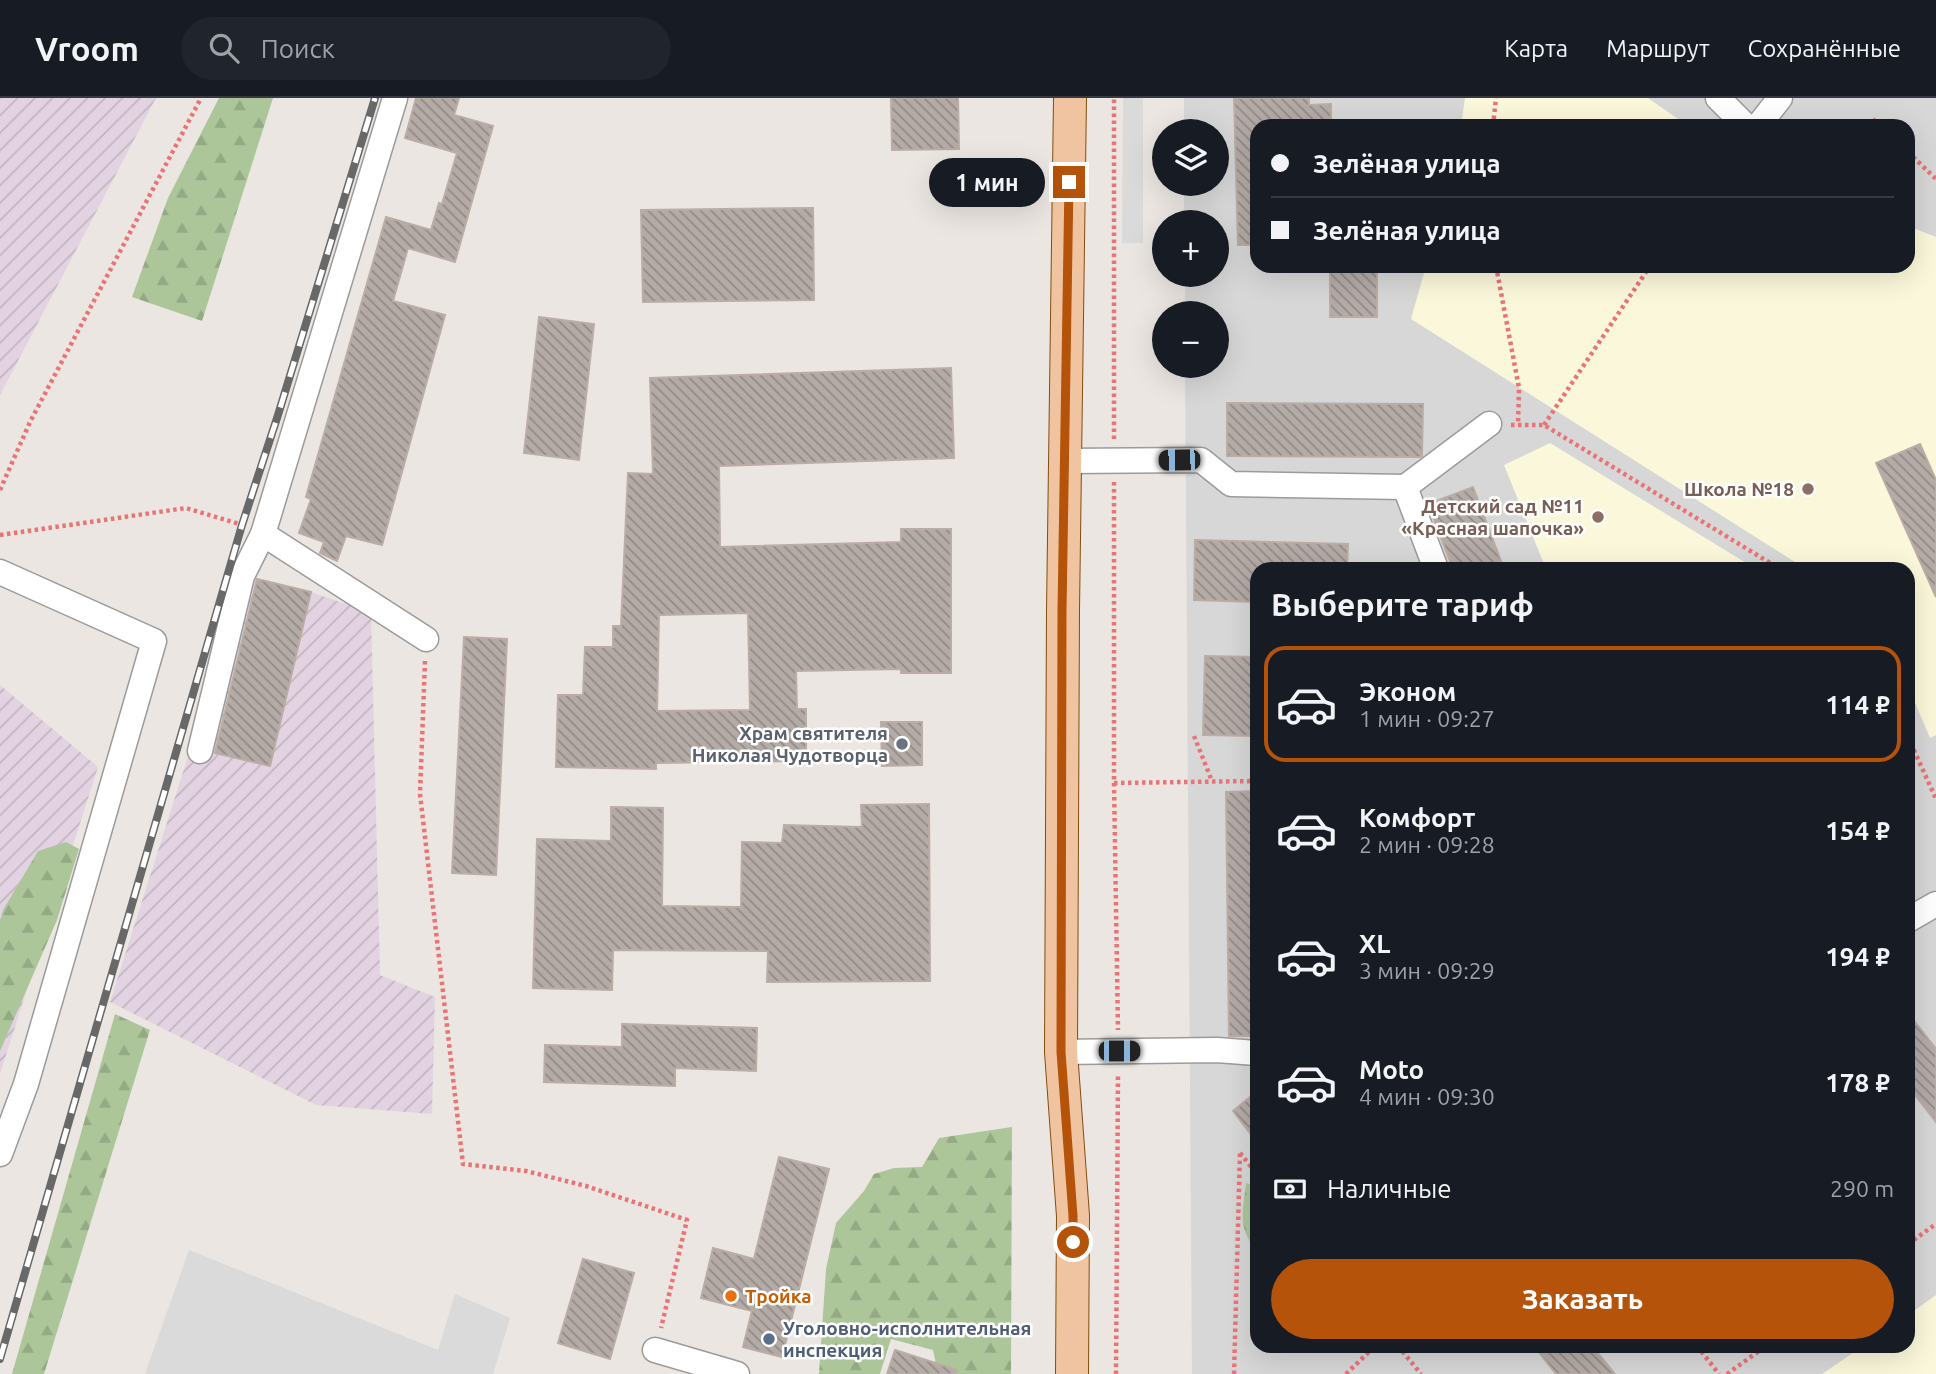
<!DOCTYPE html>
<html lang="ru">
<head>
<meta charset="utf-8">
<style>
  :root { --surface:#171b24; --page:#20242c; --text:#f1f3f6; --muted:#9ea1a6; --line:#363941; --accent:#b45309 }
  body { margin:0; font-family:Ubuntu,sans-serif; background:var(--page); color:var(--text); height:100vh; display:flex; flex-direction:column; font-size:26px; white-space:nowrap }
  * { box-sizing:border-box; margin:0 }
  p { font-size:23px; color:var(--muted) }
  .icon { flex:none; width:38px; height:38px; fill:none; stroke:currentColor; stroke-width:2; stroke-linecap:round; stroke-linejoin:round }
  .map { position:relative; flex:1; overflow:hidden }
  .side { position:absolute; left:1250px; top:464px; width:665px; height:791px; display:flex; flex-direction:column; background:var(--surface); border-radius:21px; box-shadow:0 7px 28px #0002 }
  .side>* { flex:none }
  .banner { position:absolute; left:1250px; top:21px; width:665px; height:154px; border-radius:21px; box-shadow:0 7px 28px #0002; display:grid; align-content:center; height:154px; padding:0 21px; background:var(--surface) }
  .controls { position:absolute; left:1152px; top:21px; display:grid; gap:14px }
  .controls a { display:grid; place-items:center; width:77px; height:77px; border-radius:50%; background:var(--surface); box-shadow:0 7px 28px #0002; font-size:35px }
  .end { position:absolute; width:32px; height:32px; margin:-16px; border:9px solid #b45309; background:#fff; box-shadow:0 0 0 4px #fff }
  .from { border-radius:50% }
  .bubble { position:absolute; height:49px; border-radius:24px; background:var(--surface); box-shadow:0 7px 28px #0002; font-size:23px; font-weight:700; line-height:49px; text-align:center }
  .car { position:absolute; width:21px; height:42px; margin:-21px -10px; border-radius:9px; box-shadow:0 0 5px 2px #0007; background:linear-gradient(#222 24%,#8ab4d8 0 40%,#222 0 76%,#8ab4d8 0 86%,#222 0) }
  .banner b { display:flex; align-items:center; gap:24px; height:66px; font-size:26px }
  .banner b+b { border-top:2px solid var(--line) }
  .banner i { width:18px; height:18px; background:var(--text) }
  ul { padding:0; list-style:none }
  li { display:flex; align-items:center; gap:21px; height:116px; margin:0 14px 10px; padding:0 7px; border:4px solid transparent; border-radius:21px }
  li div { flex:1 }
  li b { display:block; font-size:26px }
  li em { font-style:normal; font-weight:700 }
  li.on { border-color:var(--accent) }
  li>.icon { width:63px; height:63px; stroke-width:1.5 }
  h2 { padding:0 21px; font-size:32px; line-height:84px }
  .pay { display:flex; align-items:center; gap:18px; height:77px; padding:0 21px; font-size:26px }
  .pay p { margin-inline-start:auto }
  .button { display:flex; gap:14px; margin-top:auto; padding:14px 21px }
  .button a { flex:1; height:80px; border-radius:42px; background:var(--accent); color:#fff; font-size:28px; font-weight:700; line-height:80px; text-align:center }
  header { display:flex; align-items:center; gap:42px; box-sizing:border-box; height:98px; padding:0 35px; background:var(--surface); border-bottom:2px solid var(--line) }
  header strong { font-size:33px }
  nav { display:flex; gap:38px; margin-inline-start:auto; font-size:24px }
  .search { width:490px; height:63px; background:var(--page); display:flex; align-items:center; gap:18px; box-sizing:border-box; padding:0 24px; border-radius:38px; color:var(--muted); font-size:26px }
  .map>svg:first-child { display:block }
</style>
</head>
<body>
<header>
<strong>Vroom</strong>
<div class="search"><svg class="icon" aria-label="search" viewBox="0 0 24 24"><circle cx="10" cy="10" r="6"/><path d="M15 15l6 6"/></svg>Поиск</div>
<nav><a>Карта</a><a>Маршрут</a><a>Сохранённые</a></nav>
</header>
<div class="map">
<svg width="1936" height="1276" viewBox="0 0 1936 1276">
  <defs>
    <pattern id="industrial-furrows" width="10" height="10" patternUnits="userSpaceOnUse" patternTransform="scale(1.75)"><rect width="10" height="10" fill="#e3d3e2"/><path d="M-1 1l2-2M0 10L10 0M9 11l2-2" fill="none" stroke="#c2b5c1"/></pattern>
    <pattern id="forest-firs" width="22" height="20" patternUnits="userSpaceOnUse" patternTransform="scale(1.75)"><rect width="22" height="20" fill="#acc69a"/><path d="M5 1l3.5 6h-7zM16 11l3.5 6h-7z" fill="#93aa84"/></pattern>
    <pattern id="building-back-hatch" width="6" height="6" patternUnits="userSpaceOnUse" patternTransform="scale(1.75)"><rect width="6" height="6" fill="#b4aba7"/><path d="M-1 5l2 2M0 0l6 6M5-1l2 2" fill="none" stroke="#928a87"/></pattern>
  </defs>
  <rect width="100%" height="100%" fill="#ebe6e1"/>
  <path fill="#d8d7d8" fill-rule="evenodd" d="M1184 0H1936V1276H1192L1185 268H1216V215H1185V177H1216V124H1184V86H1216V33H1184ZM1256 28H1908V168H1256ZM1256 471H1908V1248H1256Z"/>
  <g fill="url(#industrial-furrows)">
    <path d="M0 0H156L0 297Z"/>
    <path d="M254 481 311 494 371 515 380 877 435 899 432 1016 316 1007 110 904 190 652 213 654Z"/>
    <path d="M0 587 98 669 0 976Z"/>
  </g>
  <g fill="#faf7da">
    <path d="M1465 0H1648L1688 28H1461Z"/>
    <path d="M1908 128 1936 139V637L1930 640 1908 588V471H1806L1411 221 1426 168H1908Z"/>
    <path d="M1550 345 1756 471H1546L1504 367Z"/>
    <path d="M1936 1197V1276H1822L1863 1248H1908V1217Z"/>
  </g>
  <g fill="url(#forest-firs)">
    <path d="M219 0H273L202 223 132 199 168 100Z"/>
    <path d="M66 744 79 751 57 822 0 953V823L3 812 38 753Z"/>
    <path d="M115 916 150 932 44 1276H12Z"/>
    <path d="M1012 1029 1011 1276H938L933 1252 891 1241 880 1276H819L826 1171 836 1125 864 1093 874 1076 894 1070 922 1069 939 1040Z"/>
    <path d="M1246 1085 1256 1089V1152C1237 1128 1243 1114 1246 1085Z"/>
  </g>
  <g fill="#dadada">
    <path d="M1123 0H1143V145H1122Z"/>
    <path d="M189 1152 438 1252 455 1196 510 1220 493 1276H145Z"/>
  </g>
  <g fill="url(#building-back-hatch)" stroke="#bbaca5" stroke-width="2" fill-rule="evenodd">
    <path d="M416 0H459L454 17 493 28 455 164 408 150 393 203 445 217 382 447 346 438 337 463 320 455 324 444 299 435 311 401 306 399 386 119 431 132 439 105 442 106 457 55 405 40Z"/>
    <path d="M891 0H958L959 51 892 52Z"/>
    <path d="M1234 0H1309V7L1331 6V28H1256V147H1238Z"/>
    <path d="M813 110 814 202 643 204 641 112Z"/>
    <rect x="1330" y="168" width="47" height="51"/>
    <path d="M539 219 594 226 579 362 524 355Z"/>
    <path d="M951 270 954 360 719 368 720 449 901 444V431H951V575H901V571L796 573 797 611H806V663L656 665V671L556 669 558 597H583L585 549H613V528H621L628 375 653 376 650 280ZM748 515 750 612 657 613 659 517Z"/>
    <path d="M1227 305 1423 306 1422 358 1420 359 1227 358Z"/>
    <path d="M1920 346 1936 382V499L1876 365Z"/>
    <path d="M1473 389 1504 471H1453L1428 406Z"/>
    <path d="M1195 442 1348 446 1347 471H1256V504L1194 502Z"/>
    <path d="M257 481 311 494 270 668 215 655Z"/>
    <path d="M464 539 507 541 496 777 452 775Z"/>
    <path d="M1205 558 1256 559V638L1203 637Z"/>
    <path d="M881 624H922V667L882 668Z"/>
    <path d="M1256 693V938H1229L1226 694Z"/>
    <path d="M929 706 930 883 767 884 768 853 613 852 612 892 533 890 537 741 611 743V709L663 710 662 808 741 809 742 744 782 745 784 727 862 729 861 707Z"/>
    <path d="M1908 915 1936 951V1024L1908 988Z"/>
    <path d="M622 926 757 930 756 973 675 970V988L544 984 545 947 622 949Z"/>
    <path d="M1256 994V1043L1233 1013Z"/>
    <path d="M779 1059 829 1071 782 1259 743 1249 752 1213 701 1200 713 1150 754 1161Z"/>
    <path d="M583 1161 634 1175 610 1261 558 1245Z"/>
    <path d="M1534 1248H1592L1615 1276H1556Z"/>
    <path d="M895 1252 957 1272 956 1276H887Z"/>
  </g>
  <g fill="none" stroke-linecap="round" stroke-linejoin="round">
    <g stroke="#9b9b9b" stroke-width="27">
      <g id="minor">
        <path d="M1718 0 1746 28"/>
        <path d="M1758 28 1780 0"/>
        <path d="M1065 363 1201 362 1231 386 1405 389 1436 471"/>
        <path d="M1405 389 1489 326"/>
        <path d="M263 436 426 541"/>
        <path d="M0 474 154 543 26 986 0 1056"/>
        <path d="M200 653 242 478 263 436 395 0"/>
        <path d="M1908 822 1936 806"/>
        <path d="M1061 954 1217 952 1256 955"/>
        <path d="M655 1252 737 1276"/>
      </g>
    </g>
    <g stroke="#814e10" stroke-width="34">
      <path id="major" d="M1070 0 1063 513 1061 954 1073 1118 1072 1276"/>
    </g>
    <g stroke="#e97476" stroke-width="4.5" stroke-dasharray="3.5 3.5" stroke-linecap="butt">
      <path d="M1873 21 1880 28"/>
      <path d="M1493 28 1496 0"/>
      <path d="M1908 54 1936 81"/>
      <path d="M1496 168 1519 290 1518 327"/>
      <path d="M1511 327H1544L1780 471"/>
      <path d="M1544 327 1650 168"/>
      <path d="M1114 341V0"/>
      <path d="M1114 384V685L1118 932"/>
      <path d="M0 392 30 324 201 0"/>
      <path d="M0 437 186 410 243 427"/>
      <path d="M425 563 420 696 463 1066 526 1073 586 1088 687 1122 661 1230"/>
      <path d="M1194 638 1212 683"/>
      <path d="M1908 639 1936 701"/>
      <path d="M1114 685 1256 683"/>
      <path d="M1240 1055 1256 1075"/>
      <path d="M1908 1146 1936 1126"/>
      <path d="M1398 1248 1421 1276"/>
      <path d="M1697 1248 1719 1276"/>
      <path d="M1116 1276 1118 976"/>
      <path d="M1234 1276 1240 1055"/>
      <path d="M1346 1276 1375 1248"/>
      <path d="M1727 1276 1766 1248"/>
    </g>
    <use href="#minor" stroke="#fff" stroke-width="24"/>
    <use href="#major" stroke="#f0c4a1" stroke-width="32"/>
    <g stroke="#686868" stroke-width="8">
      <path id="rail" d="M0 1261 242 427 278 317 375 0"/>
    </g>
    <use href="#rail" stroke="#fff" stroke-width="5" stroke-dasharray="16" stroke-linecap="butt"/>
  </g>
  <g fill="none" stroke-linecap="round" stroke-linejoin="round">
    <path stroke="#b45309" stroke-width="9" d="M1069 84 1062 513 1061 954 1073 1118V1144"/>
  </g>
  <g fill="#8d6e63" stroke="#fff" stroke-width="2.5">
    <circle cx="1808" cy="391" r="7"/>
    <circle cx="1598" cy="419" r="7"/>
  </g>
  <circle fill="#6b7280" stroke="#fff" stroke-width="2.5" cx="902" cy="646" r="7"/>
  <circle fill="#e8710a" stroke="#fff" stroke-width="2.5" cx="731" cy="1198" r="7"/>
  <circle fill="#5c6f8a" stroke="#fff" stroke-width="2.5" cx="769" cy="1241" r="7"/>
  <g text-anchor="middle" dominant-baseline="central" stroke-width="5" stroke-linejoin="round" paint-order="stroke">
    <g font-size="19" font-weight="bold" fill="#785e54" stroke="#fff" text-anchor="end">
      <text x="1794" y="391">Школа №18</text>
      <text x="1584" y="408">Детский сад №11<tspan x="1584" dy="22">«Красная шапочка»</tspan></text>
    </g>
    <g font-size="19" font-weight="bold" fill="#5b616d" stroke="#fff" text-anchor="end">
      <text x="888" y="635">Храм святителя<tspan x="888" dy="22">Николая Чудотворца</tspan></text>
    </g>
    <g font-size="19" font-weight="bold" fill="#c56008" stroke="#fff" text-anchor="start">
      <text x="745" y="1198">Тройка</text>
    </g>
    <g font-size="19" font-weight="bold" fill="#4e5e75" stroke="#fff" text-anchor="start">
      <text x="783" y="1230">Уголовно-исполнительная<tspan x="783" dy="22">инспекция</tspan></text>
    </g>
  </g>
</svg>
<div class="controls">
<a><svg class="icon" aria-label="layers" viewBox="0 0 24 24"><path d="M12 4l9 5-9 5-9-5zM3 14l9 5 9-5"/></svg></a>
<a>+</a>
<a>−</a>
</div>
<i class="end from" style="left:1073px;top:1144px"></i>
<i class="end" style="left:1069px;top:84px"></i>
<div class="bubble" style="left:929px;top:60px;width:116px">1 мин</div>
<i class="car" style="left:1179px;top:362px;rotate:269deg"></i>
<i class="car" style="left:1119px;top:953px;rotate:90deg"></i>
<div class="banner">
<b><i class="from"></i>Зелёная улица</b>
<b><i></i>Зелёная улица</b>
</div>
<section class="side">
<h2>Выберите тариф</h2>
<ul>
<li class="on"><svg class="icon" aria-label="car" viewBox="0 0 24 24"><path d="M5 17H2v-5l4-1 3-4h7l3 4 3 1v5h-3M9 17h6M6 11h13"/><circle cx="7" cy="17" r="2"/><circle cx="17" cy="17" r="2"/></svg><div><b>Эконом</b><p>1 мин · 09:27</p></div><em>114 ₽</em></li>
<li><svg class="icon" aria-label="car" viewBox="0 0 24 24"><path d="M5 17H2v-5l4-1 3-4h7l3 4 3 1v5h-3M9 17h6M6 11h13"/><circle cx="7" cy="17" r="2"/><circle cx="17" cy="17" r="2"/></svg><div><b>Комфорт</b><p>2 мин · 09:28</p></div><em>154 ₽</em></li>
<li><svg class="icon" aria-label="car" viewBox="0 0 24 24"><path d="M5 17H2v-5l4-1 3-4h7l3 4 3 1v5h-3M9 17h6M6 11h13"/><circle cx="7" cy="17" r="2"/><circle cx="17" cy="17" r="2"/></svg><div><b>XL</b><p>3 мин · 09:29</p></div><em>194 ₽</em></li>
<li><svg class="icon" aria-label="car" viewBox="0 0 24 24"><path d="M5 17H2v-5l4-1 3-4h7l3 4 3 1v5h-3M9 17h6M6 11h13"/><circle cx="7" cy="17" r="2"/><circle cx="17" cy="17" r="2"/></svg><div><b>Moto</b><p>4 мин · 09:30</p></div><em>178 ₽</em></li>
</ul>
<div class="pay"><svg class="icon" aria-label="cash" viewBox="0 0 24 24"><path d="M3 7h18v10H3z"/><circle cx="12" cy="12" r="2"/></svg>Наличные<p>290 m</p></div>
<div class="button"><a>Заказать</a></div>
</section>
</div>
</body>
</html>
